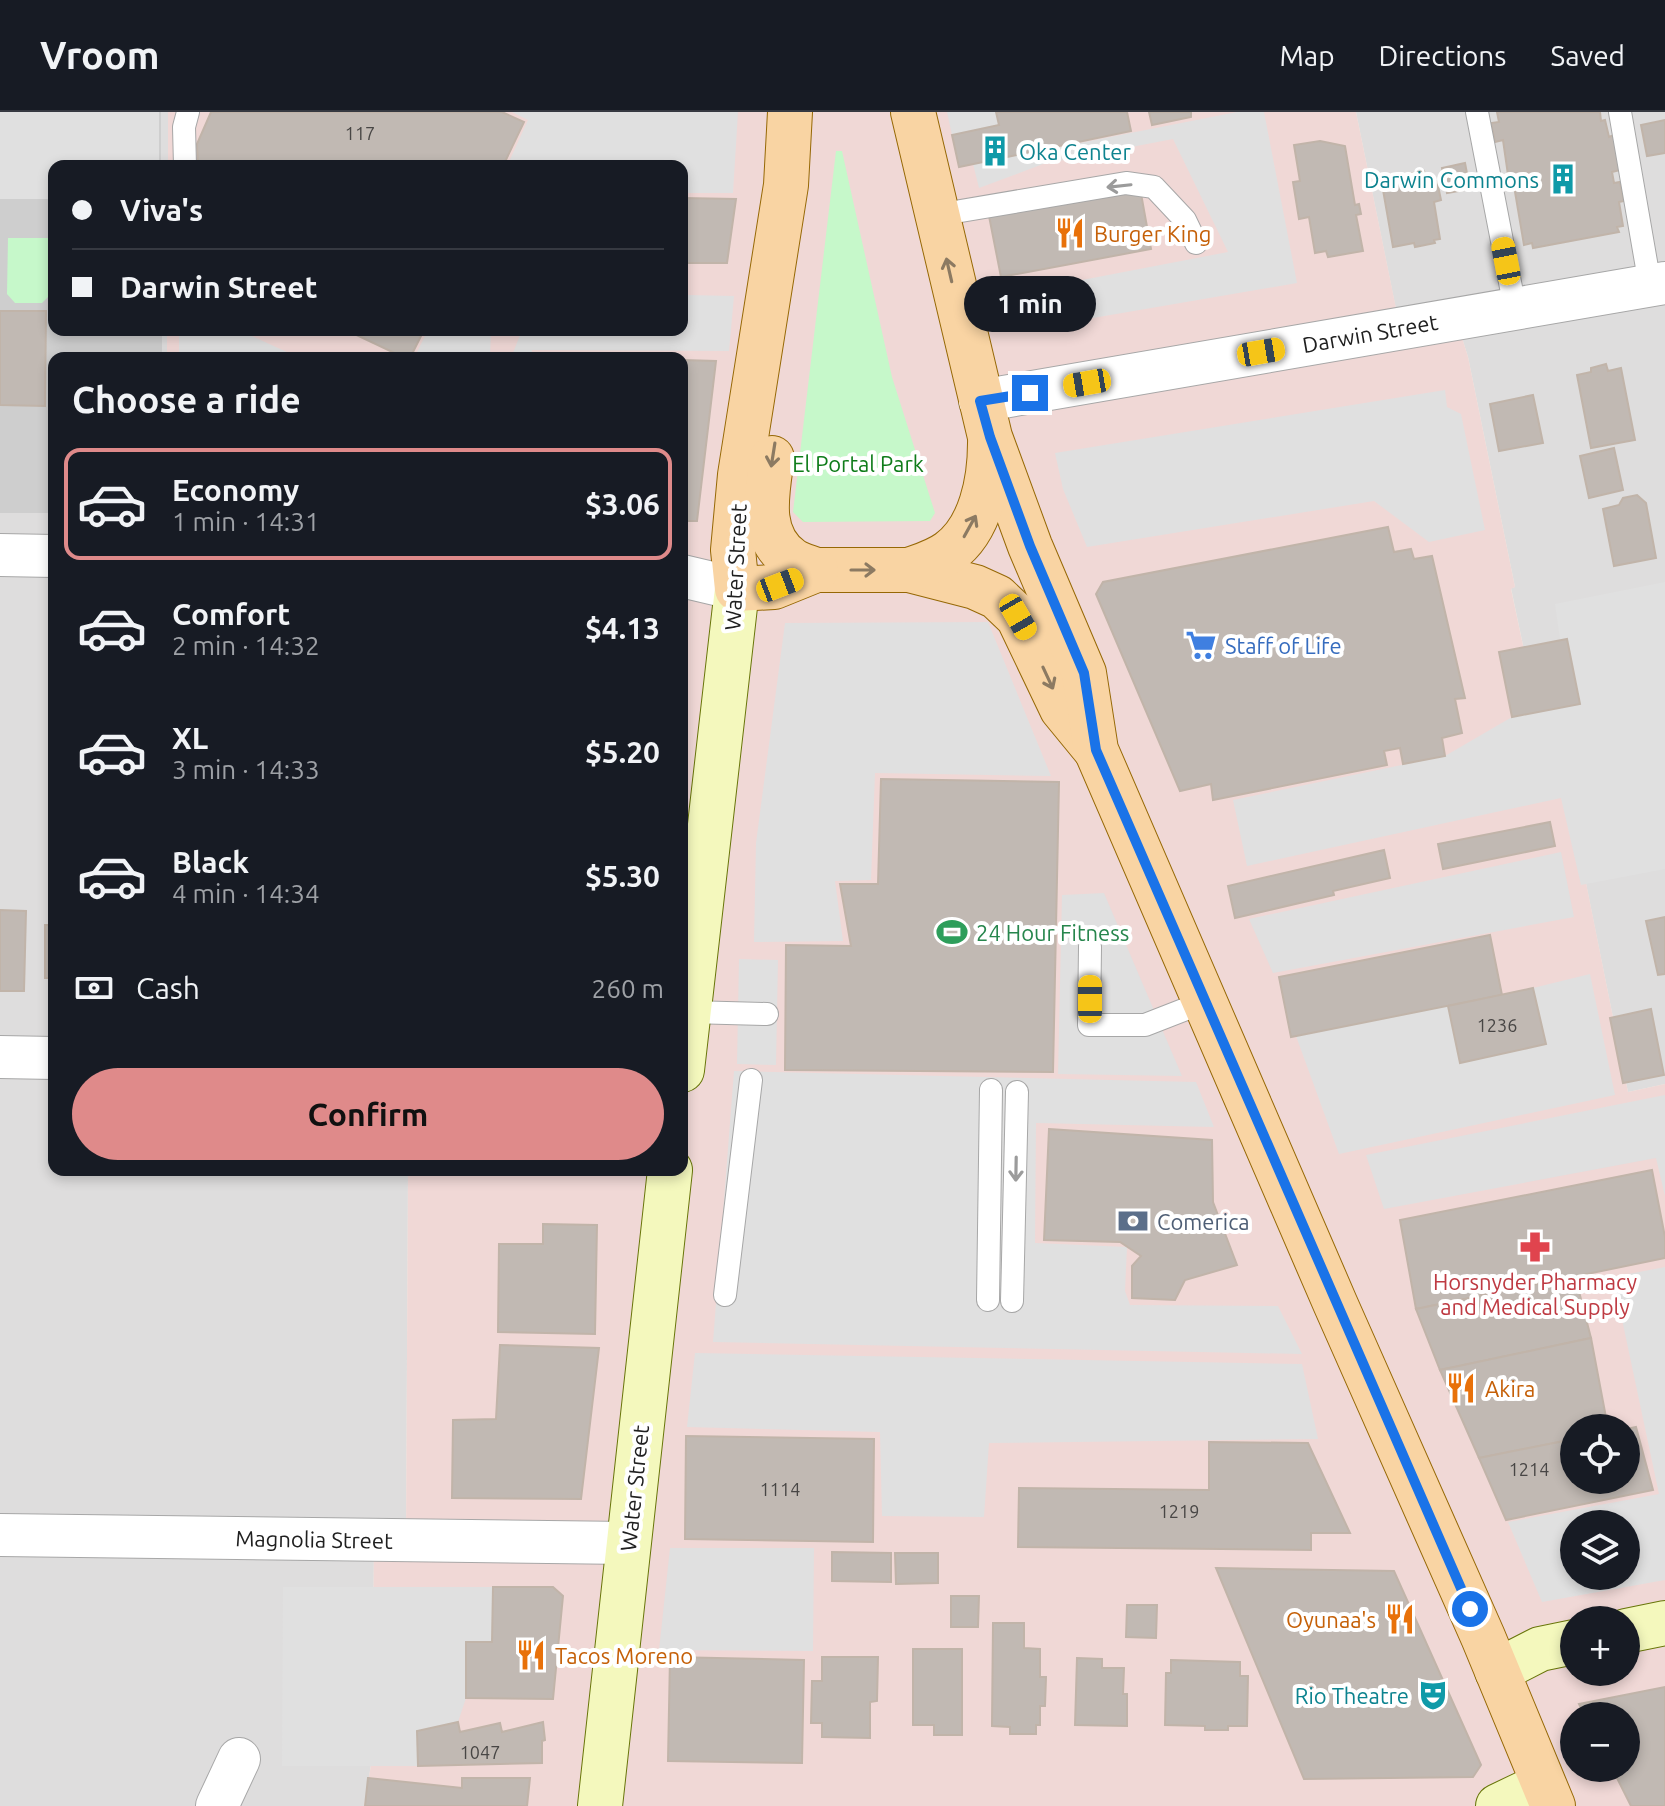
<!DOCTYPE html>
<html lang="en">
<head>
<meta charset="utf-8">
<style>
  :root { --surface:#171b24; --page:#242831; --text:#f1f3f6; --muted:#9ea1a6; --line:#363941; --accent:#df8a8a }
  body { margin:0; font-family:Ubuntu,sans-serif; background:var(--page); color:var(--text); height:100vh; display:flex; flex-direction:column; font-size:30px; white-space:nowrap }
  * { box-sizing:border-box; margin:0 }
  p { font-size:26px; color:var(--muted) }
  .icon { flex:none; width:44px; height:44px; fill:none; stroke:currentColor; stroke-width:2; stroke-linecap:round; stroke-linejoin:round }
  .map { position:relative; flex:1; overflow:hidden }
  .details { position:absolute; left:48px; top:240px; width:640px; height:824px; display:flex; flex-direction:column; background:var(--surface); border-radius:16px; box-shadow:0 4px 12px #0003 }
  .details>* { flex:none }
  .banner { position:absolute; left:48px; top:48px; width:640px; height:176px; border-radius:16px; box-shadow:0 4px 12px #0003; display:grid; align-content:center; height:176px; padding:0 24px; background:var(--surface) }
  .tools { position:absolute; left:1560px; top:1302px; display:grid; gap:16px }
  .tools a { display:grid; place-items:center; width:80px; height:80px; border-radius:50%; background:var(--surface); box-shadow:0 4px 12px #0003; font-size:40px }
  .end { position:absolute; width:36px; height:36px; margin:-18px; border:10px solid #1a73e8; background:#fff; box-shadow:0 0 0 4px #fff }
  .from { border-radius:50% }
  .bubble { position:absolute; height:56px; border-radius:28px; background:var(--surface); box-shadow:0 4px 12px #0003; font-size:26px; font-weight:700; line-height:56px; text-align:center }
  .car { position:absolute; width:24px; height:48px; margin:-24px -12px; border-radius:10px; box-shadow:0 0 6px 2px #0007; background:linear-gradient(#f5c518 24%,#345 0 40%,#f5c518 0 76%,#345 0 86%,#f5c518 0) }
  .banner b { display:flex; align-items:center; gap:28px; height:76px; font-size:30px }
  .banner b+b { border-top:2px solid var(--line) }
  .banner i { width:20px; height:20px; background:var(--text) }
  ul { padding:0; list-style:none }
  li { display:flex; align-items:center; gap:24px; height:112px; margin:0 16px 12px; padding:0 8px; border:4px solid transparent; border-radius:16px }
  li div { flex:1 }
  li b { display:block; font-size:30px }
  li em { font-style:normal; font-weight:700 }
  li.selected { border-color:var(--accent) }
  li>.icon { width:72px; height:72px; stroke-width:1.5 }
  h2 { padding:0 24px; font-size:36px; line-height:96px }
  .pay { display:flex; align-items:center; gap:20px; height:88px; padding:0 24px; font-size:30px }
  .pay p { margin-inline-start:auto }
  .action { display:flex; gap:16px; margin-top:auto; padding:16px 24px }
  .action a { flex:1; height:92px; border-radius:48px; background:var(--accent); color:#111; font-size:32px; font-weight:700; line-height:92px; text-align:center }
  header { display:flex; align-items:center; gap:48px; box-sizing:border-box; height:112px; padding:0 40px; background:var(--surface); border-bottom:2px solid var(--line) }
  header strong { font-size:38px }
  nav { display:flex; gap:44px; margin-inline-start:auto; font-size:28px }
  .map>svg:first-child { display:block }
</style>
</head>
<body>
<header>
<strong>Vroom</strong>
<nav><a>Map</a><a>Directions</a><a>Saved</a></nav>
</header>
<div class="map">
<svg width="1665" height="1694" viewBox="0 0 1665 1694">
  <rect width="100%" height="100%" fill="#f0ede6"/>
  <g fill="#dedddd">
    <path d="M0 0H168V54H54V218H167V246H54V1058H408L406 1428 374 1429 372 1647 364 1694H0Z"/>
    <path d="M1356 0H1665V972L1628 980 1568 682 1545 638 1511 476 1515 475 1468 245 1455 203 1399 212Z"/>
  </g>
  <path fill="#f0d8d6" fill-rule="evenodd" d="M168 0H1356L1399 211 1455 203 1468 245 1515 475 1511 477 1545 637 1568 681 1628 980 1665 972V1694H364L372 1647 374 1428 406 1427 408 1058H682V246H167V218H682V54H168ZM1574 1316H1626V1368H1574ZM1574 1412H1626V1464H1574ZM1574 1508H1626V1560H1574ZM1574 1604H1626V1656H1574Z"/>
  <path fill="#cecece" d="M0 0H161V54H54V218H162V246H54V401H0Z"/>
  <g fill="#c6f8ca">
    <path d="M836 39H842L892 265 935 401 930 409 803 410 793 400Z"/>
    <path d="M8 126H51V182L42 191H15L7 182Z"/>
  </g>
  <g fill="#e0e0e0" fill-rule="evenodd">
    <path d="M0 0H159V54H54V87H0Z"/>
    <path d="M512 0H738L733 81H682V54H507L528 8Z"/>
    <path d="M947 0H996L999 13 952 23Z"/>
    <path d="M1237 0H1264L1297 171 1058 212 1030 178 1228 140 1173 27 1043 52 979 76 973 52Z"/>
    <path d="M682 152H687V183L734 184 729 239 532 238 531 246H511L522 218H682Z"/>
    <path d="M179 218H239L300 246H179Z"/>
    <path d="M428 218H491L490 246H414Z"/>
    <path d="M1445 278 1447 295 1461 302 1485 418 1429 430 1374 389 1087 435 1063 377 1055 341Z"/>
    <path d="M1665 470V757L1581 773 1561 686 1247 754 1233 688 1445 644 1512 605 1580 591 1567 527H1560L1555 492Z"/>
    <path d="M988 510 1051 664 875 661 871 768 835 769 843 829 754 830 756 731 785 511Z"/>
    <path d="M1561 740 1574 805 1273 861 1249 807Z"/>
    <path d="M1104 781 1182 964 1058 962 1062 783Z"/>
    <path d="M739 847 778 848 776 953 737 952Z"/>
    <path d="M1590 862 1615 983 1339 1042 1296 924 1448 894 1461 951 1545 932 1533 876Z"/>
    <path d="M734 959 1196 970 1214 1015 1036 1011 1035 1131 1127 1135 1125 1179 1130 1193 1278 1194 1302 1242 713 1230Z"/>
    <path d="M1665 983V1084L1656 1046 1384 1097 1366 1043Z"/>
    <path d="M1665 1155V1468L1542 1490 1508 1410 1659 1382 1613 1165ZM1574 1412H1626V1464H1574Z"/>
    <path d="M695 1241 1302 1252 1318 1327 989 1331 984 1405 882 1404 880 1320 687 1315Z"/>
    <path d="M670 1436H814L813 1539 659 1538Z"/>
    <path d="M283 1475H493L492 1530 466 1531V1586L458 1610 417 1619 418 1654H282Z"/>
  </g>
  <g fill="#c1b9b3" stroke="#c1b4a9" stroke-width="2">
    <path d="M211 0H502L524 10 503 54H198L197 32Z"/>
    <path d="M996 0H1127L1131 19 959 55 952 23 999 13Z"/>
    <path d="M1149 0H1191V5L1152 13Z"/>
    <path d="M1497 0H1600L1601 9 1605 8 1609 25 1614 23 1620 58 1612 60 1614 71 1620 70 1624 89 1619 90 1623 114 1617 115 1619 120 1533 136 1532 131 1524 133 1512 62 1508 63 1503 28 1495 30 1491 11 1499 10Z"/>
    <path d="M1665 8V41L1647 44 1641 13Z"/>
    <path d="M1320 29 1345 34 1355 93 1359 92 1361 102 1356 103 1363 139 1328 145 1326 139 1315 141 1309 105 1299 107 1293 70 1300 69 1294 33Z"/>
    <path d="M1465 51 1470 77 1447 81 1442 56Z"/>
    <path d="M1424 59 1427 72 1437 69 1441 88 1434 90 1440 127 1434 128 1435 131 1415 135 1414 131 1393 135 1383 78 1393 77 1392 69 1399 68 1398 64Z"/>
    <path d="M1140 76 1151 137 1001 165 989 104Z"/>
    <path d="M682 86 736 87 727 151H682Z"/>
    <path d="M0 199H46L45 294 0 293Z"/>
    <path d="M346 218H424L410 246H405Z"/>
    <path d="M682 248 716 249 697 409H682Z"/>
    <path d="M1606 252 1608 259 1621 256 1635 328 1591 336 1577 263 1591 260V256Z"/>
    <path d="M1533 283 1543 331 1499 339 1490 292Z"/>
    <path d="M1614 336 1623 378 1589 386 1580 344Z"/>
    <path d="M1637 383 1646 391 1656 446 1614 454 1603 397 1619 393 1623 386Z"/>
    <path d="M1388 415 1394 440 1411 437 1414 447 1432 444 1465 586 1455 587 1462 621 1442 626 1445 644 1403 652 1400 636 1384 639 1387 653 1213 688 1211 672 1180 679 1096 482 1103 470Z"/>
    <path d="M1567 527 1580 592 1512 605 1499 540Z"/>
    <path d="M881 667 1059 670 1053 960 785 958 786 833 851 834 840 772H878Z"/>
    <path d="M1550 710 1555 734 1443 757 1438 732Z"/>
    <path d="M1384 738 1390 766 1333 779 1334 783 1235 806 1228 774Z"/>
    <path d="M0 798 26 799 24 879H0Z"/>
    <path d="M1665 805V862L1658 863 1646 809Z"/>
    <rect x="45" y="813" width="9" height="53"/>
    <path d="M1490 823 1502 883 1291 925 1279 865Z"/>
    <path d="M1533 876 1546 932 1460 951 1448 894Z"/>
    <path d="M1651 897 1664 963 1623 971 1610 906Z"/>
    <path d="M1049 1017 1212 1028 1213 1090 1237 1153 1185 1168 1175 1188 1132 1186V1154L1141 1144 1120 1130 1044 1128Z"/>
    <path d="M463 1058H627L626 1060Z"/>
    <path d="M1652 1058 1665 1125V1146L1416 1197 1400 1108Z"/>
    <path d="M543 1112 597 1113 595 1222 498 1220 499 1132H543Z"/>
    <path d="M1575 1164 1591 1226 1440 1258 1416 1197Z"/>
    <path d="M1591 1226 1608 1316H1574V1327L1479 1346 1440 1258Z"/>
    <path d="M500 1233 599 1236 581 1387 452 1386 453 1308 496 1307Z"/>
    <path d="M1636 1315 1653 1378 1506 1408 1479 1346 1574 1327V1368H1626V1317Z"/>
    <path d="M686 1324 874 1327 873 1430 685 1427Z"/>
    <path d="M1209 1330 1308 1331 1350 1421H1311V1438L1018 1435 1019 1376 1209 1378Z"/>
    <path d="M832 1440 891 1441V1470L832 1469Z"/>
    <path d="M895 1441H938V1471L896 1472Z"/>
    <path d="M1216 1456 1394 1459 1481 1653 1473 1665 1304 1667Z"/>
    <path d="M493 1475H553L563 1484 553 1587 466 1586V1530H492Z"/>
    <path d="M951 1484H979L978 1515H951Z"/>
    <path d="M1127 1493H1157L1156 1526 1126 1525Z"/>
    <path d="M993 1511H1024V1536L1040 1537V1565H1046L1045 1594H1040V1613H1036V1622H1010V1615L992 1614Z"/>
    <path d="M913 1537H962V1623H934V1613H913Z"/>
    <path d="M670 1545 804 1548 802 1651 668 1649Z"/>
    <path d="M822 1545H878L877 1589 870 1590V1626L822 1625V1611H811L812 1569H822Z"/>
    <path d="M1077 1546 1102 1547V1556H1124L1123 1582H1127V1614L1075 1613Z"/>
    <path d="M1171 1548 1240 1550V1564H1248L1247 1614H1228V1618H1205V1614L1165 1613 1166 1561H1171Z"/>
    <path d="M1665 1575V1694H1631L1612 1656H1626V1604H1585L1579 1592Z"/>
    <path d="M458 1610 460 1620 500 1611 502 1620 543 1610 545 1628 542 1629V1651L418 1654 417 1619Z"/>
    <path d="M368 1666 462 1676V1666H530L527 1694H365Z"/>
  </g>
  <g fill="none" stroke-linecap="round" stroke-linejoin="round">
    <g stroke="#a7a7a7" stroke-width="24">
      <g id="lane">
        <path d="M1477 0 1515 196"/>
        <path d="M1620 0 1650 173"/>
        <path d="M185 54 184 15 188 0"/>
        <path d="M937 103 1126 71 1154 75 1185 108 1196 131"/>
        <path d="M1090 835 1089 913H1145L1204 890"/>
        <path d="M689 900 767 902"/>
        <path d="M725 1183 751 968"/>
        <path d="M988 1188 991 978"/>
        <path d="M1012 1189 1017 980"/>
      </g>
    </g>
    <g stroke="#a7a7a7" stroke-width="44">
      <g id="street">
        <path d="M980 289 1665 171"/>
        <path d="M0 443 54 444"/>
        <path d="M682 464 737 477"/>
        <path d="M0 945 54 946"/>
        <path d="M0 1423 628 1431"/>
        <path d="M217 1694 239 1647"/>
      </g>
    </g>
    <g stroke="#687509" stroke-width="46">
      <g id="secondary">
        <path d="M682 958 737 477"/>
        <path d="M1626 1519 1665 1511"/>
        <path d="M1497 1559 1540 1537 1574 1530"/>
        <path d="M600 1694 670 1058"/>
        <path d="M1498 1694 1542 1673"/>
      </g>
    </g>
    <g stroke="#966805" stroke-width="46">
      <g id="primary">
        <path d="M790 0 786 73 740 363 733 438 737 477 774 475 816 458H909L975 475 997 485 1018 505 1062 597 1094 636"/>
        <path d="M913 0 990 325 1030 434 1084 561 1096 638 1335 1191 1483 1525 1553 1694"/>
        <path d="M772 346C767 381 757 424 792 448 799 453 809 455 816 458"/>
        <path d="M909 458C923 453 937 449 949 440 981 417 990 368 990 331"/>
      </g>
    </g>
    <use href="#lane" stroke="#fff" stroke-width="22"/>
    <use href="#street" stroke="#fff" stroke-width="42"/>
    <use href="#secondary" stroke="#f4f8bd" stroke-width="44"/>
    <use href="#primary" stroke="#f9d4a3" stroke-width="44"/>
  </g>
  <defs><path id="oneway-shaft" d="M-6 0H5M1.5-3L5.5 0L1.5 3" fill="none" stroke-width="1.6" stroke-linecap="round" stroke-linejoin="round" transform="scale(2)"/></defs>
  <g stroke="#9b9b9b">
    <use href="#oneway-shaft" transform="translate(1119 74) rotate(174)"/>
    <use href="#oneway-shaft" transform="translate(1016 1057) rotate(91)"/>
  </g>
  <g stroke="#8c7a62">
    <use href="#oneway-shaft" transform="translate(949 158) rotate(-103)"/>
    <use href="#oneway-shaft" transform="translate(773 343) rotate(99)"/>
    <use href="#oneway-shaft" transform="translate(970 414) rotate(-61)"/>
    <use href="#oneway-shaft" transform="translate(863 458)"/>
    <use href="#oneway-shaft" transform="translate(1048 566) rotate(65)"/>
  </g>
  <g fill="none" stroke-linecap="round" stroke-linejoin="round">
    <path stroke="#1a73e8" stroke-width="10" d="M1030 281 980 289 990 325 1030 434 1084 561 1096 638 1470 1497"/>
  </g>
  <defs>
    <g id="building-bare" transform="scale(2.4)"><path d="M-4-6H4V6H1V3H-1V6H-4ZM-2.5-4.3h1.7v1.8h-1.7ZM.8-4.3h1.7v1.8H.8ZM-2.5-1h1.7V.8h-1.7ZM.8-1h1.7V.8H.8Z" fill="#0f9aa8" stroke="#fff" stroke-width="2.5" paint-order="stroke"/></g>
    <g id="restaurant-bare" transform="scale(2.4)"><path d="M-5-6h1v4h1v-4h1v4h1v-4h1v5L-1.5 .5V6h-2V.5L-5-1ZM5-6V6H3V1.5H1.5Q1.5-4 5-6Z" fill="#e8710a" stroke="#fff" stroke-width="2.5" paint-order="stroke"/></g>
    <g id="supermarket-bare" transform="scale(2.4)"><path d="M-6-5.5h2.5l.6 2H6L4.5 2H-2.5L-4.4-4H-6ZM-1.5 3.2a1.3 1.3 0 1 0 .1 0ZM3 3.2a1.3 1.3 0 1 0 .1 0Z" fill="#3f7fe0" stroke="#fff" stroke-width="2.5" paint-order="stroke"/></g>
    <g id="stadium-bare" transform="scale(2.4)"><path d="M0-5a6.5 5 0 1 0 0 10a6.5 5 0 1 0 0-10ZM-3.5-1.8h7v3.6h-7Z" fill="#2e9e5b" stroke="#fff" stroke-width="2.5" paint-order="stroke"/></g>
    <g id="bank-bare" transform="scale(2.4)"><path d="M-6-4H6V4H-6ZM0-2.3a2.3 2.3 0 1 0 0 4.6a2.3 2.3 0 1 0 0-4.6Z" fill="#5c6f8a" stroke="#fff" stroke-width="2.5" paint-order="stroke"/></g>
    <g id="pharmacy-bare" transform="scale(2.4)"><path d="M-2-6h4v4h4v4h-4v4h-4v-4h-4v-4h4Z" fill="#e0444e" stroke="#fff" stroke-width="2.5" paint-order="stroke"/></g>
    <g id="theatre-bare" transform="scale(2.4)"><path d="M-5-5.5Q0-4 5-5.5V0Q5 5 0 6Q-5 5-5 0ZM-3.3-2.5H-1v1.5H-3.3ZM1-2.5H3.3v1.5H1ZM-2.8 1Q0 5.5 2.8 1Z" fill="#0f9aa8" stroke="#fff" stroke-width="2.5" paint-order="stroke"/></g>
  </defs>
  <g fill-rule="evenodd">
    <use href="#building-bare" x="995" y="39"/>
    <use href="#building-bare" x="1563" y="67"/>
    <use href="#restaurant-bare" x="1070" y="121"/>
    <use href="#supermarket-bare" x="1201" y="533"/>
    <use href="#stadium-bare" x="952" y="820"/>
    <use href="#bank-bare" x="1133" y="1109"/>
    <use href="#pharmacy-bare" x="1535" y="1135"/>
    <use href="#restaurant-bare" x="1461" y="1276"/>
    <use href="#restaurant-bare" x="1400" y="1507"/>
    <use href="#restaurant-bare" x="531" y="1543"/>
    <use href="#theatre-bare" x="1433" y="1583"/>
  </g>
  <g text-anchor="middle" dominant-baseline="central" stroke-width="8" stroke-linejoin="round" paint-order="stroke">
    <g font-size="18" fill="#484645">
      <text x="360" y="21">117</text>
      <text x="1497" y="913">1236</text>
      <text x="1529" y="1357">1214</text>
      <text x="780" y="1377">1114</text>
      <text x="1179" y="1399">1219</text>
      <text x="480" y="1640">1047</text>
    </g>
    <g font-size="22" fill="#0d838f" stroke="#fff" text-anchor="end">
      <text x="1019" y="39" text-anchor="start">Oka Center</text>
      <text x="1539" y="67">Darwin Commons</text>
      <text x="1409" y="1583">Rio Theatre</text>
    </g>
    <g font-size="22" fill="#c56008" stroke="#fff" text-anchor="start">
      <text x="1094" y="121">Burger King</text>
      <text x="1485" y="1276">Akira</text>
      <text x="1376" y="1507" text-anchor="end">Oyunaa's</text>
      <text x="555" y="1543">Tacos Moreno</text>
    </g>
    <g font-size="22" fill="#202020" stroke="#fff">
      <text transform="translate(1370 221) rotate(-10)">Darwin Street</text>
      <text transform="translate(735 455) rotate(-87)">Water Street</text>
      <text transform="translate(634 1376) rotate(-84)">Water Street</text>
      <text transform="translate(314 1427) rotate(1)">Magnolia Street</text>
    </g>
    <g font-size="22" fill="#0f7c1a" stroke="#fff">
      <text x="858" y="351">El Portal Park</text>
    </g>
    <g font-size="22" fill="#366cbe" stroke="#fff" text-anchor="start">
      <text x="1225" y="533">Staff of Life</text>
    </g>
    <g font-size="22" fill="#27864d" stroke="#fff" text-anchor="start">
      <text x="976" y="820">24 Hour Fitness</text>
    </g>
    <g font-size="22" fill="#4e5e75" stroke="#fff" text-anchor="start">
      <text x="1157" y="1109">Comerica</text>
    </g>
    <g font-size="22" fill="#be3a42" stroke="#fff">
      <text x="1535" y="1169">Horsnyder Pharmacy<tspan x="1535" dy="25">and Medical Supply</tspan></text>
    </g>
  </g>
</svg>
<div class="tools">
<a><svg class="icon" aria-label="locate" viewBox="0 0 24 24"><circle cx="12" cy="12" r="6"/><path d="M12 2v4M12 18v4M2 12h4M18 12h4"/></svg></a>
<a><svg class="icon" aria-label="layers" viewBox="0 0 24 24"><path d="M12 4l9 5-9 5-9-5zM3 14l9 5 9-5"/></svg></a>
<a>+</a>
<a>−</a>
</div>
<i class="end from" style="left:1470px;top:1497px"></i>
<i class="end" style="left:1030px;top:281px"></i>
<div class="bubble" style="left:964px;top:164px;width:132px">1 min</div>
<i class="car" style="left:1506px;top:149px;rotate:349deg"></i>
<i class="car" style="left:1261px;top:240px;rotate:80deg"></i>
<i class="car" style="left:1087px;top:271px;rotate:260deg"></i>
<i class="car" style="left:780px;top:473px;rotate:69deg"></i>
<i class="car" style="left:1018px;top:505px;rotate:150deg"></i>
<i class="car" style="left:1090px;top:887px;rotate:0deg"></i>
<div class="banner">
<b><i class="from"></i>Viva's</b>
<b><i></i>Darwin Street</b>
</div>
<section class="details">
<h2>Choose a ride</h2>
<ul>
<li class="selected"><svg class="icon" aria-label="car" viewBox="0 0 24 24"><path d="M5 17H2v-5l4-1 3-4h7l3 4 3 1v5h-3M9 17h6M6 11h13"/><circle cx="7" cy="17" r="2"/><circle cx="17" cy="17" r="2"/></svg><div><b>Economy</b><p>1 min · 14:31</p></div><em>$3.06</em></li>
<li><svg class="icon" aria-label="car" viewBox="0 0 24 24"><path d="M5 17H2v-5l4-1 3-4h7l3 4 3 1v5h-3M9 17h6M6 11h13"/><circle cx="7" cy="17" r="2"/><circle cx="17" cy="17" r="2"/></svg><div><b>Comfort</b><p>2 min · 14:32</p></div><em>$4.13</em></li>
<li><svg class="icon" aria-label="car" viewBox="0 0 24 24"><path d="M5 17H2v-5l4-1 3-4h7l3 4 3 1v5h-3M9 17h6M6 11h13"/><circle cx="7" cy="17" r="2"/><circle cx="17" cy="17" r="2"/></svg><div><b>XL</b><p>3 min · 14:33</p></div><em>$5.20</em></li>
<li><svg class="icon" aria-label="car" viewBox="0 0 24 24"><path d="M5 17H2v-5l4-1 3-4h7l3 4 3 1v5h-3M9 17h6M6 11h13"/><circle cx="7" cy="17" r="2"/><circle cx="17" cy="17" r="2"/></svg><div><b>Black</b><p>4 min · 14:34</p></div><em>$5.30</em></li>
</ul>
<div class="pay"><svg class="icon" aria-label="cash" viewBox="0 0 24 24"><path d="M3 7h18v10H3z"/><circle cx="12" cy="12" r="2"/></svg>Cash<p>260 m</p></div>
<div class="action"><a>Confirm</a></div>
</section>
</div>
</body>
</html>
